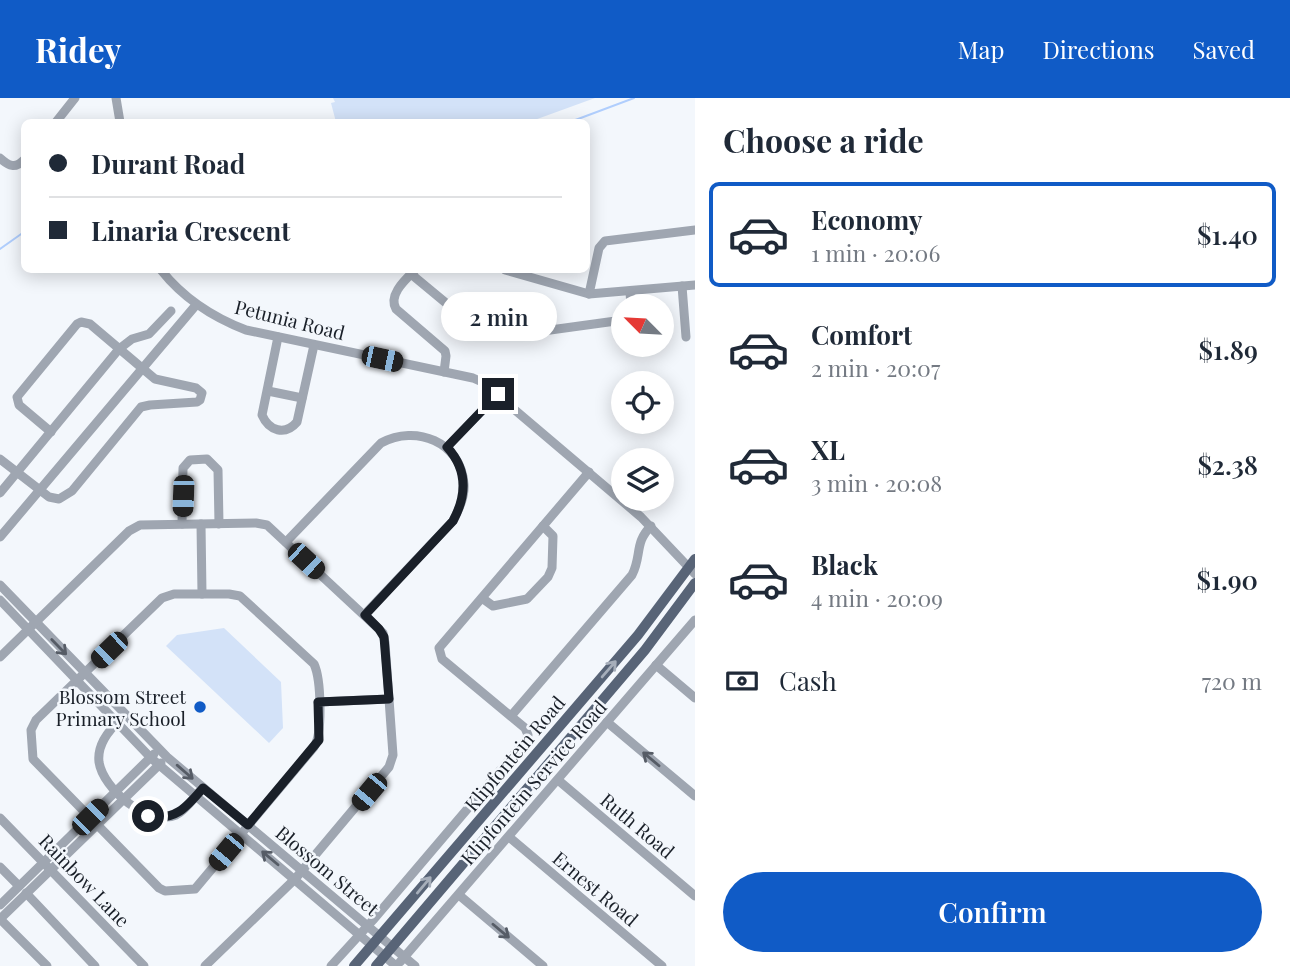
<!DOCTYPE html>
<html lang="en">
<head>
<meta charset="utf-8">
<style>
  :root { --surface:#fff; --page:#f2f2f3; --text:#1f2937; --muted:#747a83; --line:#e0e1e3; --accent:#105bc6 }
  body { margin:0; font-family:"Playfair Display",serif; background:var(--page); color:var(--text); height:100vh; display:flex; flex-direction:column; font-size:26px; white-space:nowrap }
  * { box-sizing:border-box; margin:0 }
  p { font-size:23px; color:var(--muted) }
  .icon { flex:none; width:38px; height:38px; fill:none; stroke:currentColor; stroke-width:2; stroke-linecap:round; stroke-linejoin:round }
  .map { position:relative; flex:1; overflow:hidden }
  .panel { display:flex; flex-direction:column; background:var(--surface); width:595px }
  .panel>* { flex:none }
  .banner { position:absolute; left:21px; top:21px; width:569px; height:154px; border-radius:10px; box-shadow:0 4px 18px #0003; display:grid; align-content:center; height:154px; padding:0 28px; background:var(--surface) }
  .needle { width:46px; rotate:294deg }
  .buttons { position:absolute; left:611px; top:196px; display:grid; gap:14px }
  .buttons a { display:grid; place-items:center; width:63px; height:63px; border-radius:50%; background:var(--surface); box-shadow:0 4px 18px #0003; font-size:35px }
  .end { position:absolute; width:32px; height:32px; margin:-16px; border:9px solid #1a2029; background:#fff; box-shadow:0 0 0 4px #fff }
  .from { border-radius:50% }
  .bubble { position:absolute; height:49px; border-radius:24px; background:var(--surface); box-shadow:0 4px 18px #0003; font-size:23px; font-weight:600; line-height:49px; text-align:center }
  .car { position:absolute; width:21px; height:42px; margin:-21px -10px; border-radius:9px; box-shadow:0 0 5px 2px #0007; background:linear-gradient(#222 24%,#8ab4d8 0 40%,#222 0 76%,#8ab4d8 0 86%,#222 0) }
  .banner b { display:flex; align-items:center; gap:24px; height:66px; font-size:26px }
  .banner b+b { border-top:2px solid var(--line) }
  .banner i { width:18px; height:18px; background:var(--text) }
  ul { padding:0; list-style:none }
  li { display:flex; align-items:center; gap:21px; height:105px; margin:0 14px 10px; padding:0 14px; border:4px solid transparent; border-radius:10px }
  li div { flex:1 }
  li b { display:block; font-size:26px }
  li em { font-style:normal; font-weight:600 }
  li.on { border-color:var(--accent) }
  li>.icon { width:63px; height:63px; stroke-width:1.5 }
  h2 { padding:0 28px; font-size:32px; line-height:84px }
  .pay { display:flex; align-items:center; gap:18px; height:77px; padding:0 28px; font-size:26px }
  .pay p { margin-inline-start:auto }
  .action { display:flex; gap:14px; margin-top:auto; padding:14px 28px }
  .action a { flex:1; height:80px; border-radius:42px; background:var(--accent); color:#fff; font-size:28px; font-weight:600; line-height:80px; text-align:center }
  header { display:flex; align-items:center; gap:42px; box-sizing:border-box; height:98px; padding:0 35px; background:var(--accent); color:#fff }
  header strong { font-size:33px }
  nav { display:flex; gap:38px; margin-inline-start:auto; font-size:24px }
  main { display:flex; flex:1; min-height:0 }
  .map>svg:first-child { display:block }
</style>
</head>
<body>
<header>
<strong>Ridey</strong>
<nav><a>Map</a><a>Directions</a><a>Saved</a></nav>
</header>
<main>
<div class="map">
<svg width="695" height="868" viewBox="0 0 695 868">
  <rect width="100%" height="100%" fill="#f3f7fc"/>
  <g fill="#d3e2f8">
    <path d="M333 0H595L529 24H336L331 5 335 4Z"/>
    <path d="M224 530 281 584 283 630 269 645 166 548 177 537Z"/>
  </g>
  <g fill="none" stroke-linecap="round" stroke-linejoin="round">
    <g stroke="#b0cefd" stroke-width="2">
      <path d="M570 24 634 0"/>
      <path d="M0 151 24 134"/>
    </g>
    <g stroke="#9fa6b1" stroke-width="9">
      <path d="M116 0 120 24"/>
      <path d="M56 24 75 0"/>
      <path d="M0 60C9 68 15 71 24 62"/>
      <path d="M161 172C184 201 212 219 246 232L473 280 482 284 641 419 695 476"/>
      <path d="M415 172C405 182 388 197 396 211L445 253 446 258 444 274"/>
      <path d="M505 172 589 196 695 187"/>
      <path d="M411 176 446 205 528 231 543 233 623 222"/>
      <path d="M682 188 686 239"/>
      <path d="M630 194 631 208"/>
      <path d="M589 196 599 150 605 143 695 132"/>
      <path d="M278 239 262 317C269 333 285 338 297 324L314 247"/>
      <path d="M268 293 302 300"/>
      <path d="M447 349 498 296"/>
      <path d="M0 361 49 399 59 401 72 393 141 309 150 307 197 304 200 302 202 295 196 290 155 281 90 226 81 224 77 226 17 299 19 307 51 334"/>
      <path d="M0 395 119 251 132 241 149 236 171 213"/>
      <path d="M182 426 183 370 190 362 207 361 218 372 219 426"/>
      <path d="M201 426 202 496"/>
      <path d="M0 439 196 207"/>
      <path d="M286 444 381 345C416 326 461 344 464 386 465 399 459 411 453 423L364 517"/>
      <path d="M0 487 167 659 415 868"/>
      <path d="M174 496H229L240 498 314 566C321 581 323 635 314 649L195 791 165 793 159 790 33 661 31 632 36 622 162 500Z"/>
      <path d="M482 500 493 508 527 501 548 479 552 470 553 438 543 428"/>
      <path d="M0 502 151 660 396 868"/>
      <path d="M0 559 129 433 140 427 256 425 267 427 383 535 385 545 393 657 389 669 295 781 205 868"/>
      <path d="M656 567 695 600"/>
      <path d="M318 604 389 601"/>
      <path d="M511 618 632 477C642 458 634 445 651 428"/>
      <path d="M120 622C108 633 97 647 99 664 103 691 148 729 176 717 186 712 192 702 199 694"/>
      <path d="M607 624 695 698"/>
      <path d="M558 682 695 798"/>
      <path d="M0 720 144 868"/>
      <path d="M509 739 662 868"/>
      <path d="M0 769 19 788"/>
      <path d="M26 795 95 868"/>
      <path d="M459 797 543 868"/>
      <path d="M0 807 154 656"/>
      <path d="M0 821 161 665"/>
      <path d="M0 821 47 868"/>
      <path d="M400 864 695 522"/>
      <path d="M331 868 373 822 526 642 528 637 525 630 442 561 439 550 589 374"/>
    </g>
    <g stroke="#586477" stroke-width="10">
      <path d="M354 868 638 537 695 461"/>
      <path d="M376 868 645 552 695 485"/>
    </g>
  </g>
  <defs><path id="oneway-shaft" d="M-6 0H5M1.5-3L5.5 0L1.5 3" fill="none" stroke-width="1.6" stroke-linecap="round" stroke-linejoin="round" transform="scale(1.75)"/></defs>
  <g stroke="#565c66">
    <use href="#oneway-shaft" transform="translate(59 549) rotate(46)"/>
    <use href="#oneway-shaft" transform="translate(651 661) rotate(-140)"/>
    <use href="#oneway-shaft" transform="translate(185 674) rotate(41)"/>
    <use href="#oneway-shaft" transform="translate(270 760) rotate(-140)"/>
    <use href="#oneway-shaft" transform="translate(501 833) rotate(40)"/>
  </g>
  <g stroke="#a6aeba">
    <use href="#oneway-shaft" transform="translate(609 571) rotate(-49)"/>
    <use href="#oneway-shaft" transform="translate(424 787) rotate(-50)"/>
  </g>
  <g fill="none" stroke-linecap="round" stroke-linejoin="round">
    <path stroke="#1a2029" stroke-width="9" d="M148 718C175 723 186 710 203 690L248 727 319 642 318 604 389 601 384 539 379 531 365 517 453 423C467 397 468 372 447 349L498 296"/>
  </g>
  <circle fill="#105bc6" stroke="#f3f7fc" stroke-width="2.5" cx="200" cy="609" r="7"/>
  <g text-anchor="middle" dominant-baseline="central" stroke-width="5" stroke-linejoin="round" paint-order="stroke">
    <g font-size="19" fill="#1a2029" stroke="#f3f7fc">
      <text transform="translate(290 221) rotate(14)">Petunia Road</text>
      <text transform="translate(514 655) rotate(-50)">Klipfontein Road</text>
      <text transform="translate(533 684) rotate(-49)">Klipfontein Service Road</text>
      <text transform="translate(638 727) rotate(40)">Ruth Road</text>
      <text transform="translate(328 772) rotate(40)">Blossom Street</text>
      <text transform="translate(85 782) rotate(46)">Rainbow Lane</text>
      <text transform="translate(596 790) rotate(40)">Ernest Road</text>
    </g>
    <g font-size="19" fill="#1a2029" stroke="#f3f7fc" text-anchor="end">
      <text x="186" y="598">Blossom Street<tspan x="186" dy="22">Primary School</tspan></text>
    </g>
  </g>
</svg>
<div class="buttons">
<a><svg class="needle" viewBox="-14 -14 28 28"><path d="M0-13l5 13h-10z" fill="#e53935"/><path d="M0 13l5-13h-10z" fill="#747a83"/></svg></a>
<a><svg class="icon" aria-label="locate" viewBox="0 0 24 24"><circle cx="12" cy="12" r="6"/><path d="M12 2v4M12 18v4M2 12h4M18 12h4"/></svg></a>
<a><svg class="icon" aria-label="layers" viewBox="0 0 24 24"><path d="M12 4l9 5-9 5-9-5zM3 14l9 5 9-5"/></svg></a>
</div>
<i class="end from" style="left:148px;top:718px"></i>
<i class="end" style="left:498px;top:296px"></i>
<div class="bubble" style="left:441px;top:194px;width:116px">2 min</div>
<i class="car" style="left:382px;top:261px;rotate:102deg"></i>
<i class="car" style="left:183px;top:398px;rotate:182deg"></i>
<i class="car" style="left:306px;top:463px;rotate:133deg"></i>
<i class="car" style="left:109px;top:552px;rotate:226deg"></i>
<i class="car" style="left:369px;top:694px;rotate:220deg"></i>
<i class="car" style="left:90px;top:719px;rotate:45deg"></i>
<i class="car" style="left:226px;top:754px;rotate:220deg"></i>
<div class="banner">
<b><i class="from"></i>Durant Road</b>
<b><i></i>Linaria Crescent</b>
</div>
</div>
<section class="panel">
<h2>Choose a ride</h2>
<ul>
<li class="on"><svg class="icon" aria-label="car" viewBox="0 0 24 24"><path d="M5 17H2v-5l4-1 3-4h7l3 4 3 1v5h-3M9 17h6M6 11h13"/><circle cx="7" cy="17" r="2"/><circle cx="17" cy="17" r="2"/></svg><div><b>Economy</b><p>1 min · 20:06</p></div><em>$1.40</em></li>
<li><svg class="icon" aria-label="car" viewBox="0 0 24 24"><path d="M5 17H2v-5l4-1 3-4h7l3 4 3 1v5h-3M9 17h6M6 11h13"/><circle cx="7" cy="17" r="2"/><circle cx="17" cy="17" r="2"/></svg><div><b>Comfort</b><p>2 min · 20:07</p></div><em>$1.89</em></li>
<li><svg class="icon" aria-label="car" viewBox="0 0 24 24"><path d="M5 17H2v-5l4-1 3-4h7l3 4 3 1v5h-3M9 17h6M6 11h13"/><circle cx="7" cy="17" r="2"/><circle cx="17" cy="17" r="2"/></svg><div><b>XL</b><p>3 min · 20:08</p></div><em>$2.38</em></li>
<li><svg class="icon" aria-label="car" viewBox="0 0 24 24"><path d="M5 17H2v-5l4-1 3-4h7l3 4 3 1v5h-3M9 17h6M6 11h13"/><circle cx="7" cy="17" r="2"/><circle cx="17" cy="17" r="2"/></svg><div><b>Black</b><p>4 min · 20:09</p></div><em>$1.90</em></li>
</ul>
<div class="pay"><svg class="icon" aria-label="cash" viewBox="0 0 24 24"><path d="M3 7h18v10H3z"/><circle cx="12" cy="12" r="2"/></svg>Cash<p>720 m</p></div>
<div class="action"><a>Confirm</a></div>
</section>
</main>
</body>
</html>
